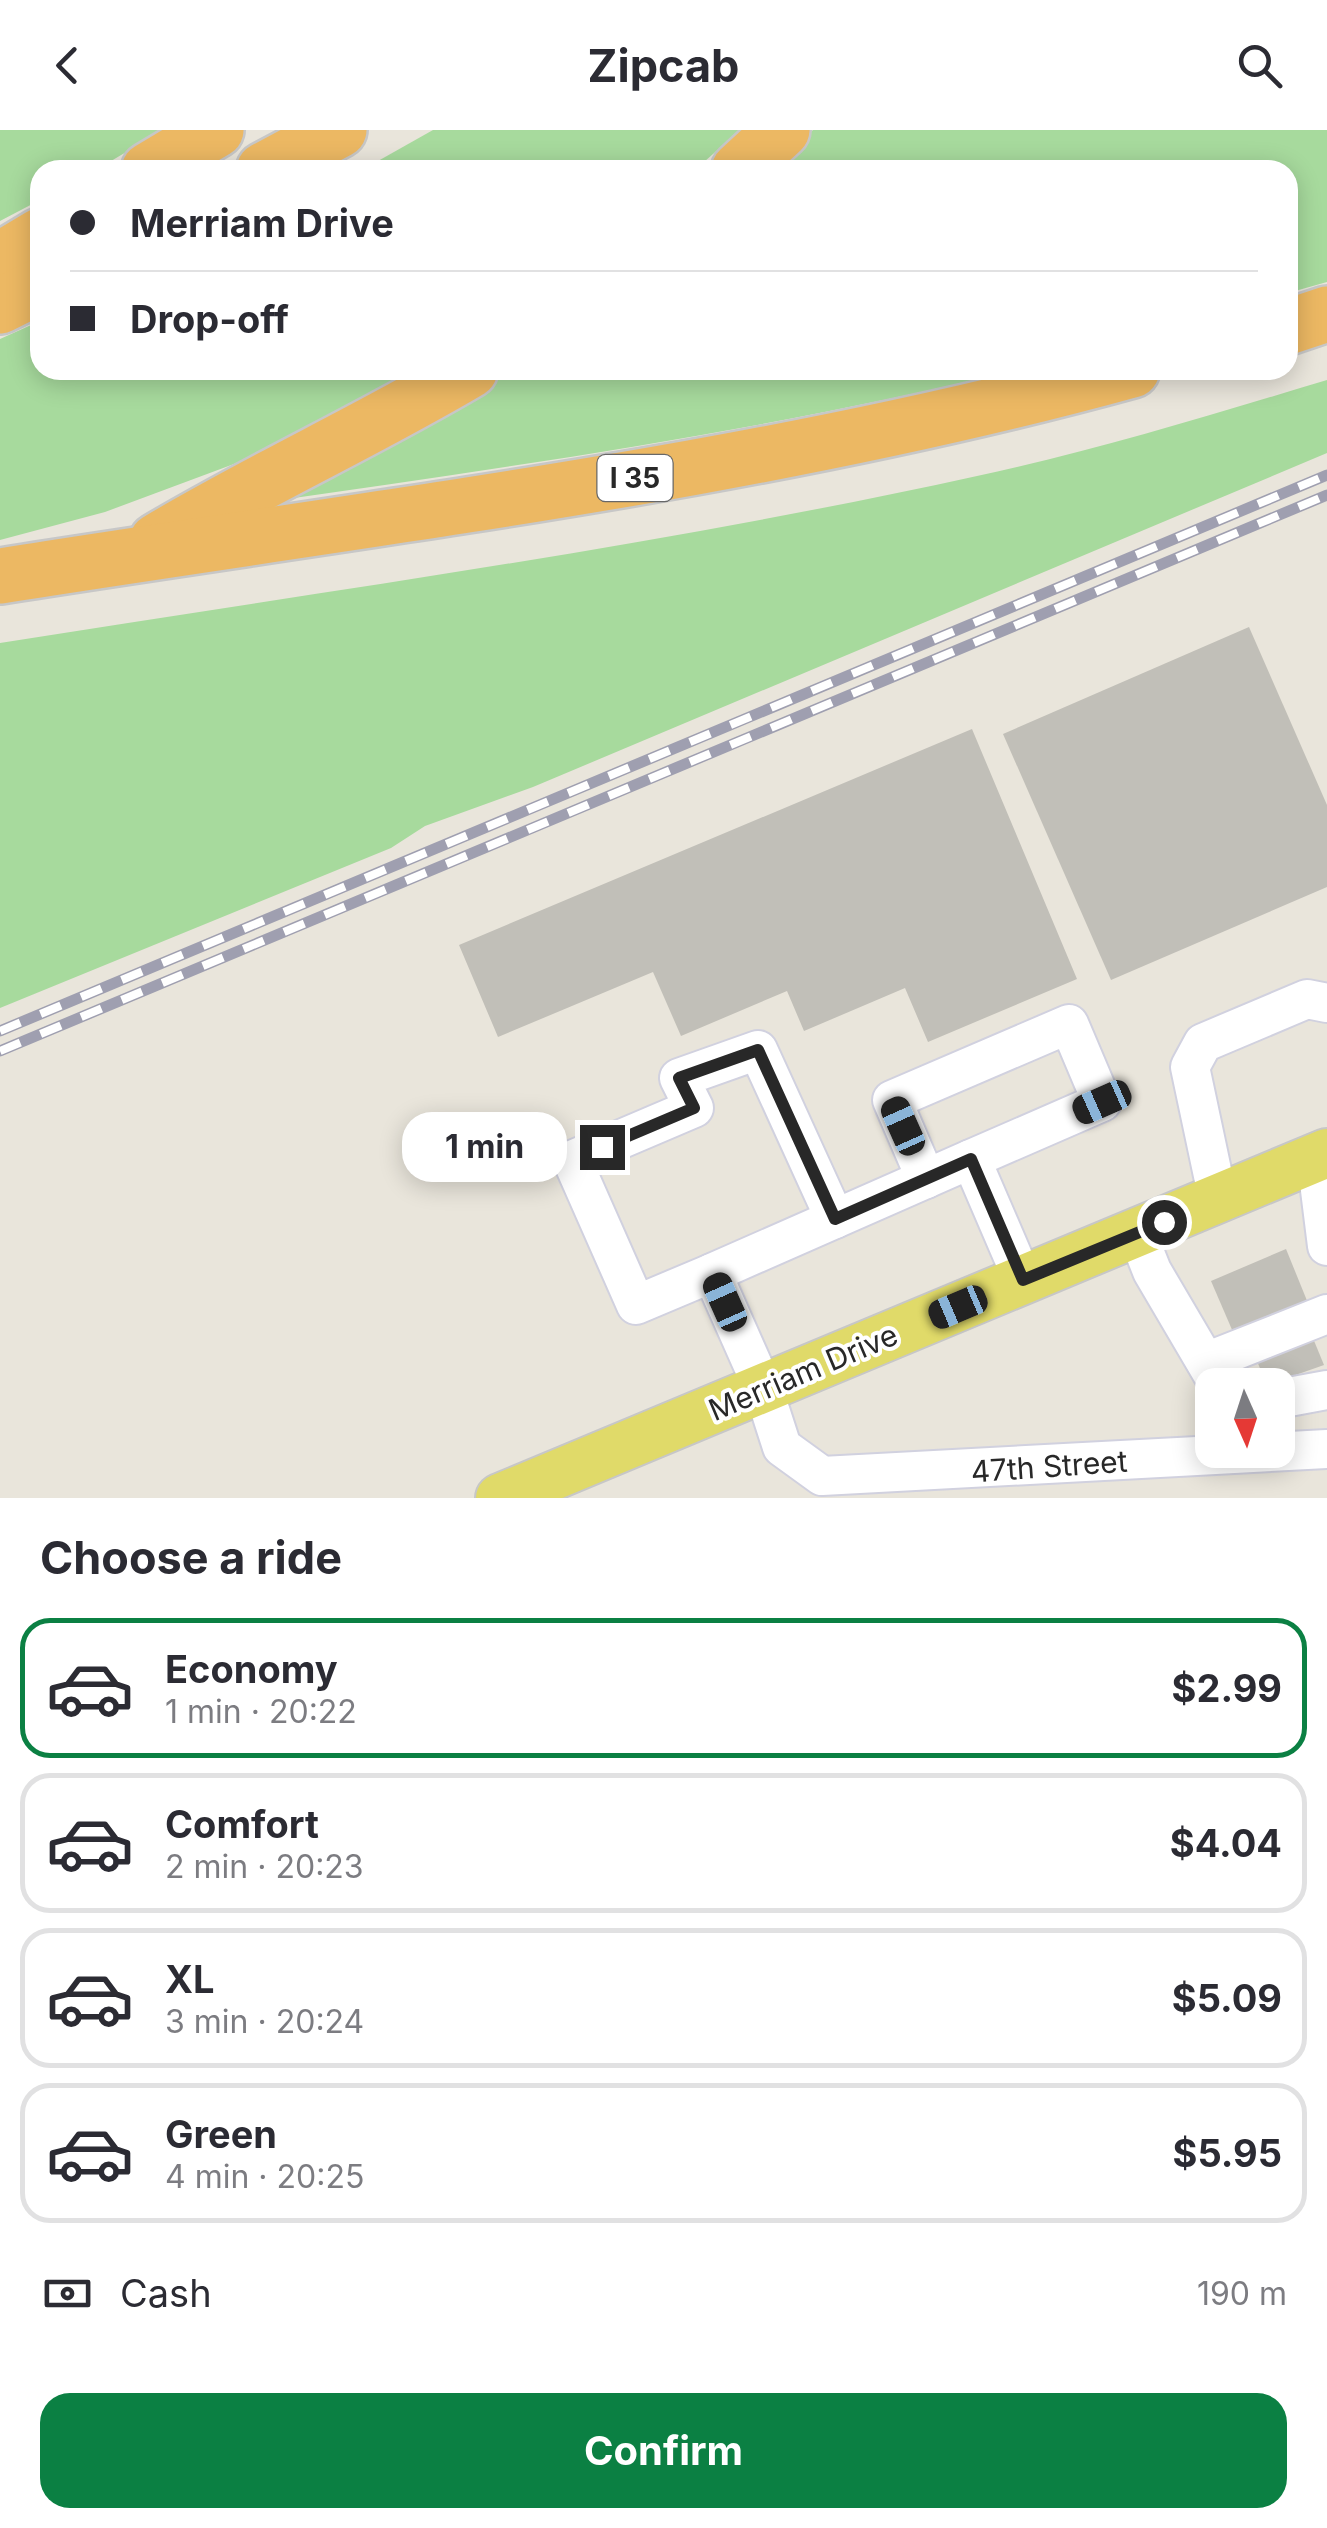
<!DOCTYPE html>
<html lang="en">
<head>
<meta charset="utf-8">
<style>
  :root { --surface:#fff; --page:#f7f7f7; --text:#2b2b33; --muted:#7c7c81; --line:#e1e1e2; --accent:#0b8043 }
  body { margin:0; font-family:Inter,sans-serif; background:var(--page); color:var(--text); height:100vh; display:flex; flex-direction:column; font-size:38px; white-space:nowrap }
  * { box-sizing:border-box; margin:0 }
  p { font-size:32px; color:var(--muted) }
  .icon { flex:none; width:55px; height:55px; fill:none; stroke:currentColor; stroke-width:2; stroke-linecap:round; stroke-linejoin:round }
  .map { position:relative; height:1368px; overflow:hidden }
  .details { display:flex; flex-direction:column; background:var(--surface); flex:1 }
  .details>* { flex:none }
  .top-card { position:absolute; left:30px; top:30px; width:1268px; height:220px; border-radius:30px; box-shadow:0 5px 25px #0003; display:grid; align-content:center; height:220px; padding:0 40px; background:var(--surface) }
  .needle { width:65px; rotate:177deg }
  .fabs { position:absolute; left:1195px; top:1238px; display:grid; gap:20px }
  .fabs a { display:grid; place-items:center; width:100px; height:100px; border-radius:20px; background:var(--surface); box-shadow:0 5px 25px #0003; font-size:50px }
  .end { position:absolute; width:45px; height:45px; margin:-22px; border:12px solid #282828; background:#fff; box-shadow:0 0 0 5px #fff }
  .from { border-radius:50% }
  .bubble { position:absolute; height:70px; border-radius:30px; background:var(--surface); box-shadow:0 5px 25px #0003; font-size:32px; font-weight:700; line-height:70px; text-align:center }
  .car { position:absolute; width:30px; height:60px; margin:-30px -15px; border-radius:12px; box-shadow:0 0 8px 2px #0007; background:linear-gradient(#222 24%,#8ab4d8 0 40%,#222 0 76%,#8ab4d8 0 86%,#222 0) }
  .top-card b { display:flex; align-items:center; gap:35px; height:95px; font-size:38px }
  .top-card b+b { border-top:2px solid var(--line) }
  .top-card i { width:25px; height:25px; background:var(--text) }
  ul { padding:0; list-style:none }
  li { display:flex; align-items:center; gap:30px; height:140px; margin:0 20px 15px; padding:0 20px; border:5px solid var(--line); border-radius:30px }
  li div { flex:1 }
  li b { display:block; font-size:38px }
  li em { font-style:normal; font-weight:700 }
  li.on { border-color:var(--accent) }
  li>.icon { width:90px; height:90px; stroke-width:1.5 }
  h2 { padding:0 40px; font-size:45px; line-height:120px }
  .pay { display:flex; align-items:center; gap:25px; height:110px; padding:0 40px; font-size:38px }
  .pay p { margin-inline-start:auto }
  .button { display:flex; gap:20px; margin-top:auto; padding:20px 40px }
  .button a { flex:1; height:115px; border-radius:30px; background:var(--accent); color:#fff; font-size:40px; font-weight:700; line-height:115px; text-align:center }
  header { display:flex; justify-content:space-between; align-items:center; height:130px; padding:0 40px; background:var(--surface); font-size:45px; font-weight:700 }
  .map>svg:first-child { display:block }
</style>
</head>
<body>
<header><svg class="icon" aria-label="back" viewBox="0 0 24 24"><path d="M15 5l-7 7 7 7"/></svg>Zipcab<svg class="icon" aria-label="search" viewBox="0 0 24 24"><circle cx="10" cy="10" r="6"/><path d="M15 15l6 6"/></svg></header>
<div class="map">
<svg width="1327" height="1368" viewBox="0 0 1327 1368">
  <rect width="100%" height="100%" fill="#e9e5db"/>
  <g fill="#a7da9d">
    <path d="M0 0H163L96 40H40V70L0 91Z"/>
    <path d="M433 0H740L695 40H362Z"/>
    <path d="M813 0H1327V152L1288 163V40H769Z"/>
    <path d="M40 191V240H419L242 331 105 382 0 410V209Z"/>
    <path d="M515 240H1017C769 300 518 336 266 372L394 309Z"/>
    <path d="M1327 250V323L533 657 425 696 391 718 0 878V513C326 461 654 417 977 346 1095 321 1211 285 1327 250Z"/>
  </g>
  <g fill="#c1bfb8">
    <path d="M1249 497 1327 675V757L1111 850 1003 604Z"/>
    <path d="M972 599 1077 849 928 912 905 858 804 901 787 861 681 906 653 842 498 907 459 815Z"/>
    <path d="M1286 1119 1310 1178 1236 1209 1211 1151Z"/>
    <path d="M1310 1201 1324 1235 1267 1255 1254 1224Z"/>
  </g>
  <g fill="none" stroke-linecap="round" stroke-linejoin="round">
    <g stroke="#d1d1df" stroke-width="42">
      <g id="minor">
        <path d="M1316 1028 1327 1116"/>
        <path d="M926 1049 892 970 1069 894 1102 972 971 1029"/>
        <path d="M1218 1069 1190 937 1203 913 1307 869 1327 873"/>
        <path d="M1137 1103 1152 1141 1219 1255"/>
        <path d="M712 1143 636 1175 572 1030 694 978 679 948 758 920 835 1089"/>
        <path d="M1023 1150 971 1029 712 1143 763 1258 782 1317 822 1346 1327 1319"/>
        <path d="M1206 1232 1327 1184"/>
        <path d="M1278 1269 1327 1260"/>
      </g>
    </g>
    <g stroke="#c7c7c7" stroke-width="52">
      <path id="major" d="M500 1368 1327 1023"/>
    </g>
    <g stroke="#c7c7c7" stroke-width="60">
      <g id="highway">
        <path d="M149 40 216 0"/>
        <path d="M264 40 339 0"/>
        <path d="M739 40 782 0"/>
        <path d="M0 130 40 106"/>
        <path d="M0 176 40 156"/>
        <path d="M1288 197 1327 184"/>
        <path d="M157 411C259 350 367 301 470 240"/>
        <path d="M0 446C379 386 762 342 1132 240"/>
      </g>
    </g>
    <use href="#minor" stroke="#fff" stroke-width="38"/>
    <use href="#major" stroke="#e0da69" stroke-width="48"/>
    <use href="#highway" stroke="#ecb863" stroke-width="55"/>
    <g stroke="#9f9fb0" stroke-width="11">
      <g id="rail">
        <path d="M0 901 1327 345"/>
        <path d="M0 921 1327 365"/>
      </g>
    </g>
    <use href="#rail" stroke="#fff" stroke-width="8" stroke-dasharray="22" stroke-linecap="butt"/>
  </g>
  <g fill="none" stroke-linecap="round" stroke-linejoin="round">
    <path stroke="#282828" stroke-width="12" d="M602 1017 694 978 679 948 758 920 835 1089 971 1029 1023 1150 1164 1092"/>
  </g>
  <g text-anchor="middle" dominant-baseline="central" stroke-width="8" stroke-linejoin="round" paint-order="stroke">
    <rect fill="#fff" stroke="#686868" stroke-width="2.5" x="597.5" y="325" width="75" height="46" rx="8"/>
    <g font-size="28" font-weight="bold" fill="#282828">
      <text x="635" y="348">I 35</text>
    </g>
    <g font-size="30" fill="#282828" stroke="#fff">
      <text transform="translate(803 1242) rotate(-23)">Merriam Drive</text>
      <text transform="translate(1049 1336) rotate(-4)">47th Street</text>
    </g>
  </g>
</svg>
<div class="fabs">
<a><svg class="needle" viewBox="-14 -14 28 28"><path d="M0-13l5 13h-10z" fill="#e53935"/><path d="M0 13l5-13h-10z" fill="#7c7c81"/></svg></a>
</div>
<i class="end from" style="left:1164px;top:1092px"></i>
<i class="end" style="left:602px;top:1017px"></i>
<div class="bubble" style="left:402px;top:982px;width:165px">1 min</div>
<i class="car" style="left:1102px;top:972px;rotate:246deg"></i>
<i class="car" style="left:903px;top:996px;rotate:336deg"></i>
<i class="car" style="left:725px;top:1172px;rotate:336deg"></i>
<i class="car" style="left:958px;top:1177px;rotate:247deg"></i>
<div class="top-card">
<b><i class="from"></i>Merriam Drive</b>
<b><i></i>Drop-off</b>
</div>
</div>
<section class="details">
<h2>Choose a ride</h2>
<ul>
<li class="on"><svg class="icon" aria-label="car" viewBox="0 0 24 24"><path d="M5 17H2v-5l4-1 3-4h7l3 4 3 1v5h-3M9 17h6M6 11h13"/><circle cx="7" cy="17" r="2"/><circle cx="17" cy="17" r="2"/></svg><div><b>Economy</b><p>1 min · 20:22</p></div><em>$2.99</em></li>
<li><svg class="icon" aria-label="car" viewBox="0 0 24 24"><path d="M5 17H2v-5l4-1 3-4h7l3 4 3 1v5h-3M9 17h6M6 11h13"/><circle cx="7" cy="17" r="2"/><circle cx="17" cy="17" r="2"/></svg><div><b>Comfort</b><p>2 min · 20:23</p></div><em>$4.04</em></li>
<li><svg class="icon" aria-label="car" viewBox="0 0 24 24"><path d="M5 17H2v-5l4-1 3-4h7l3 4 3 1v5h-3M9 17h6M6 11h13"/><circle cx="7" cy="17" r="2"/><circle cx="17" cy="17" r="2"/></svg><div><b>XL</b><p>3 min · 20:24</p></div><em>$5.09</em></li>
<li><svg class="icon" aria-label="car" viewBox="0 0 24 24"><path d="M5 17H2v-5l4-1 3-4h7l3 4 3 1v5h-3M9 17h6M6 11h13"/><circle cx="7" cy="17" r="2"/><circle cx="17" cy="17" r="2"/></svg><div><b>Green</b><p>4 min · 20:25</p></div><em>$5.95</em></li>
</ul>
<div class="pay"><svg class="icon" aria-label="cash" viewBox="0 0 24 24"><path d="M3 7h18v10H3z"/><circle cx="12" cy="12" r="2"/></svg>Cash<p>190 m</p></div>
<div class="button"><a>Confirm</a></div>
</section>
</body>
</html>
